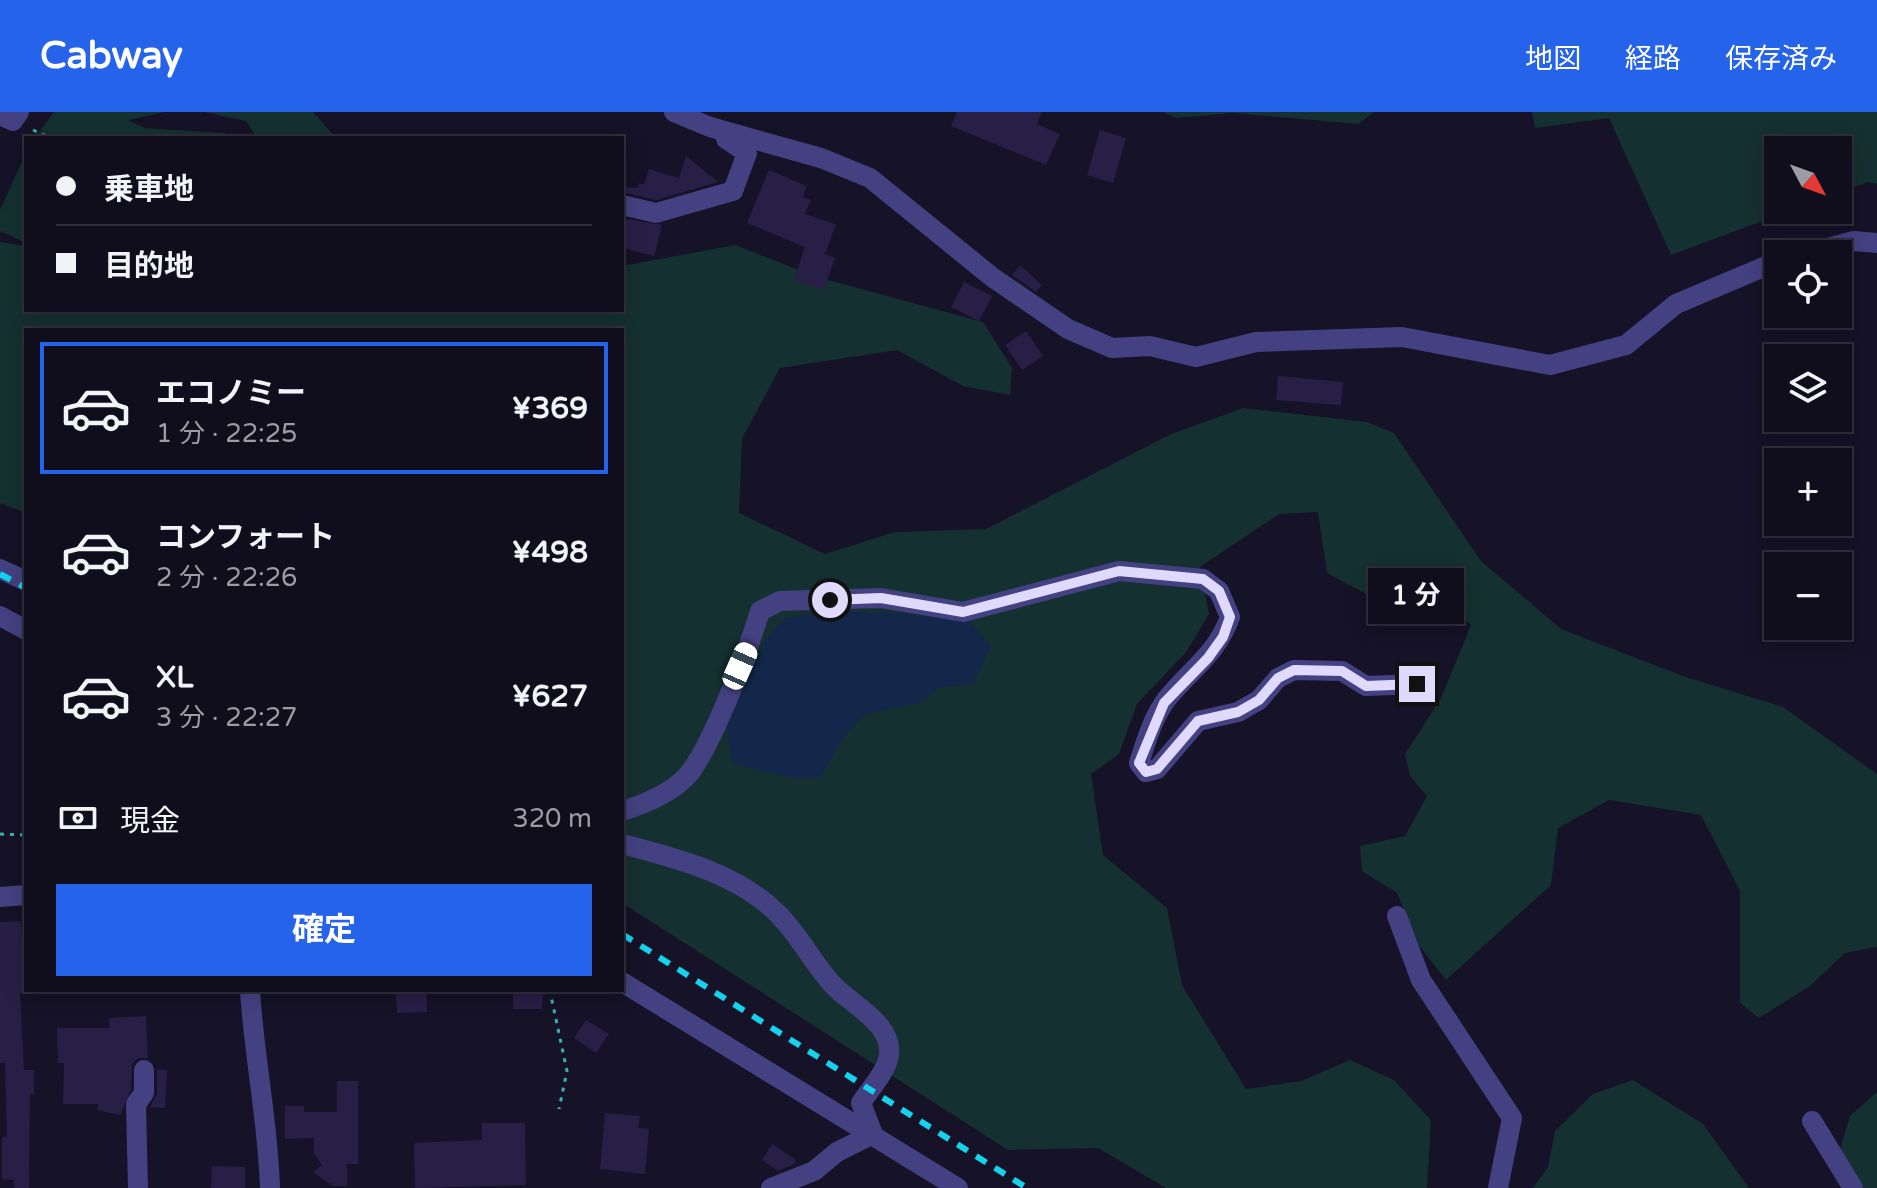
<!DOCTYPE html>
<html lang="ja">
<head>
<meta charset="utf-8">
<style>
  :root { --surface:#100e1d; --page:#1e1c2a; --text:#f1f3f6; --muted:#9c9ca4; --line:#302e3b; --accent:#2563eb }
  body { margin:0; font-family:"Varela Round","Noto Sans JP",sans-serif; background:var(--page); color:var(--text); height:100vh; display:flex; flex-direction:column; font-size:30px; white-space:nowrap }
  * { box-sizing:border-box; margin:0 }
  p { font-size:26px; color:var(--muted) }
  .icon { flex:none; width:44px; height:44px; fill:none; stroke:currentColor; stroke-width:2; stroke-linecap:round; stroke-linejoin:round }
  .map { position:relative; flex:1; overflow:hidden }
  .side { position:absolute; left:24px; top:216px; width:600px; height:664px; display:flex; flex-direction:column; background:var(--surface); border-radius:0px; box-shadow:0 4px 20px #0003,0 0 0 2px var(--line) }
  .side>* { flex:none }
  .top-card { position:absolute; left:24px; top:24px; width:600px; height:176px; border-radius:0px; box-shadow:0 4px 20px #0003,0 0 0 2px var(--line); display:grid; align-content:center; height:176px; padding:0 32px; background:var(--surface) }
  .needle { width:52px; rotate:131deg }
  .tools { position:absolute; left:1764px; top:24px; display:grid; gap:16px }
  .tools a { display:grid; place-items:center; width:88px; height:88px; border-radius:0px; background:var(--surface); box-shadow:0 4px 20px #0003,0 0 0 2px var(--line); font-size:40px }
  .end { position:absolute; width:36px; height:36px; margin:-18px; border:10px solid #dfdafc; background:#111; box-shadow:0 0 0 4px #111 }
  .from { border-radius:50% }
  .bubble { position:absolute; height:56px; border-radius:0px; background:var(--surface); box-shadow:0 4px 20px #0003,0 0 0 2px var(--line); font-size:26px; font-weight:700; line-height:56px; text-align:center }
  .car { position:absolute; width:24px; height:48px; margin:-24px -12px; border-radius:10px; box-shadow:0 0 6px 2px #0007; background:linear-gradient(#fff 24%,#345 0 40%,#fff 0 76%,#345 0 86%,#fff 0) }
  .top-card b { display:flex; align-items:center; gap:28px; height:76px; font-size:30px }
  .top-card b+b { border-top:2px solid var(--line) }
  .top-card i { width:20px; height:20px; background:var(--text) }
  ul { padding:14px 0 0; list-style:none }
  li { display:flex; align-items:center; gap:24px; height:132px; margin:0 16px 12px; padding:0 16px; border:4px solid transparent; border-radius:0px }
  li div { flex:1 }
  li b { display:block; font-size:30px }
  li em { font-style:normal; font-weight:700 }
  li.selected { border-color:var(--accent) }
  li>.icon { width:72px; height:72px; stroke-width:1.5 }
  .pay { display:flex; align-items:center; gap:20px; height:88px; padding:0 32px; font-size:30px }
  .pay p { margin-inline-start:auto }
  .cta { display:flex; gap:16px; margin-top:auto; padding:16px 32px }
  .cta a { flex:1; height:92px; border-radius:0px; background:var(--accent); color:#fff; font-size:32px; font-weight:700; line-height:92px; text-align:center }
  header { display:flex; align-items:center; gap:48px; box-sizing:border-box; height:112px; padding:0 40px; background:var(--accent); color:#fff }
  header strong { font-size:38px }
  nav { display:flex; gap:44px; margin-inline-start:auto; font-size:28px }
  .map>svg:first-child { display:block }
</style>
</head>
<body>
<header>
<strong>Cabway</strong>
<nav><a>地図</a><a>経路</a><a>保存済み</a></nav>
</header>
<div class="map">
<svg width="1877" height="1076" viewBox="0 0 1877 1076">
  <rect width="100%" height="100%" fill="#161227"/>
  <g fill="#153030">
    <path d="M54 0H165L128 8 145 16 225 21 231 26H35Z"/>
    <path d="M204 0H313L336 26H257L246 9Z"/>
    <path d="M1163 0H1374L1358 12 1232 1 1176 6Z"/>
    <path d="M1532 0H1877V72L1868 70 1838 81V38H1778V98H1792L1671 143 1609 6 1535 16Z"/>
    <path d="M26 41V131L0 119V98Z"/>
    <path d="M0 130 26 134V198H187L199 202 211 198H622V154L735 133 817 165 983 210 1012 256 1010 283 963 274 897 238 780 256 742 327 739 401 825 442 895 420 986 417 1171 322 1243 296 1367 310 1394 321 1481 449 1561 517 1683 564 1783 595 1877 662V835L1845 841 1810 874 1759 906 1740 891V779L1701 703 1609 688 1558 716 1551 773 1446 868 1420 835 1397 781 1362 759 1360 734 1405 724 1427 684 1410 664 1405 642 1441 586 1471 513 1429 474 1381 490 1327 461 1318 400 1279 402 1200 455 1209 502 1187 539 1137 592 1119 642 1091 662 1103 743 1167 796 1182 873 1246 977 1301 969 1350 948 1394 968 1431 1008 1427 1076H1166L1098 1036 1008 1038 622 791V218H26V401L0 391Z"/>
    <path d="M1633 968 1703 1012 1749 1076H1533L1548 1055 1555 1019 1593 982Z"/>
    <path d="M1877 980V1076H1857L1840 1038 1850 1004Z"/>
  </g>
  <path fill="#13274a" d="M821 500H886L968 508 991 534 973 572 938 576 922 590 865 603 843 626 820 666H791L733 652 726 615 766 527 785 506Z"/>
  <g fill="#281f46">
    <path d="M957 0H1042L1037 12 1060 22 1046 53 951 14Z"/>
    <path d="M1100 18 1126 26 1113 71 1087 63Z"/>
    <path d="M686 44 718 70 656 88 622 80V75L638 76 639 71 644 73 649 57 679 66Z"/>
    <path d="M769 58 807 74 803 85 811 88 805 102 836 112 825 142 835 146 824 178 794 168 805 135 747 111Z"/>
    <path d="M622 106 662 113 654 144 622 136Z"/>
    <path d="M1020 153 1042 173 1036 180 1012 163Z"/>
    <path d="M964 170 992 184 979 209 951 195Z"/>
    <path d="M1026 219 1043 244 1022 258 1005 233Z"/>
    <path d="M1278 264 1343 270 1341 293 1276 288Z"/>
    <path d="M21 809 25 880 20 881 24 958H34V982H30L29 1076H14V1068L2 1067V1025H7L5 951H0V810Z"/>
    <path d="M396 878H426L427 900 397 901Z"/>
    <path d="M513 878H543L542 897H513Z"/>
    <path d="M146 904 148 946H138L132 952 131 977 120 1003 97 998 98 992H63L64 951H58L57 916H109V906Z"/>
    <path d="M586 908 609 922 596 941 574 926Z"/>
    <path d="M157 957 167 958 165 996 150 995 157 982Z"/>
    <path d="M337 969H358V1052H347V1074H333L313 1060 322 1053 314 1042V1026L285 1027V994H304V1000H337Z"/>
    <path d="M605 1001 640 1004 638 1016 649 1017 645 1062 600 1057Z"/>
    <path d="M482 1011H525L526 1073 415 1076 414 1031 482 1028Z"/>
    <path d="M772 1032 796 1048 793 1053 778 1059 762 1048Z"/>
    <path d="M212 1054 245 1055V1076H211Z"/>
  </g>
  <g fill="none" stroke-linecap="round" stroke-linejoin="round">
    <g stroke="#3ab1ab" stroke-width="3" stroke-dasharray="4 6" stroke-linecap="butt">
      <path d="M33 18 51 26"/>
      <path d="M0 722 26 723"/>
      <path d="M553 878 551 884 567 959 559 997"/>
    </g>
    <g stroke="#444182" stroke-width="20">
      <path d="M674 0 710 15 821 46 870 66 992 165 1068 217 1112 236 1150 234 1196 245 1256 230 1402 225 1550 253 1626 233 1676 192 1778 149"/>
      <path d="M0 3 13 9 19 0"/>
      <path d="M622 93 656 101 733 79 747 41 726 27"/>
      <path d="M1805 142 1854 129 1877 131"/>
      <path d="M0 457 26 469"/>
      <path d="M622 699C645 692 670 682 687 664 711 637 749 536 760 499L780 489 881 486 963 500 1119 459 1203 467 1219 479 1230 505C1217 542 1189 559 1166 588 1152 607 1146 630 1139 651L1146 660 1157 657 1198 609 1238 600 1259 588 1278 566 1294 558 1342 559 1366 574 1417 572"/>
      <path d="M622 732C675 746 737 761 777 801 799 822 813 852 834 874 852 893 893 912 889 943 887 959 870 977 861 991L873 1022 837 1040 814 1059 771 1076"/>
      <path d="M0 785 26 783"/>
      <path d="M1397 804 1421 868 1512 1006 1498 1076"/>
      <path d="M250 878C254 945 268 1009 270 1076"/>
      <path d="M1812 1009 1853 1076"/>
      <path d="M138 1076 136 992 144 981V958"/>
    </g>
    <g stroke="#444182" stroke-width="20">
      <path d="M0 504 26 518"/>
      <path d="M622 870 958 1076"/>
    </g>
    <g stroke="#16d3ed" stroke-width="6" stroke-dasharray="12 10" stroke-linecap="butt">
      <path d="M0 462 26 476"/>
      <path d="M622 822 1027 1076"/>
    </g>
  </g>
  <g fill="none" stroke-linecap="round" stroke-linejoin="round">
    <path stroke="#dfdafc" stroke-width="10" d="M830 488 881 486 963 500 1119 459 1203 467 1219 479 1230 505 1223 525 1208 546 1164 591 1139 651 1146 660 1157 657 1198 609 1238 600 1259 588 1278 566 1294 558 1342 559 1366 574 1417 572"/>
  </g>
</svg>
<div class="tools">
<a><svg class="needle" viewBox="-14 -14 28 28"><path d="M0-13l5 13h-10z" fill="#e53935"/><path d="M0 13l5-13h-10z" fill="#9c9ca4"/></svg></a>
<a><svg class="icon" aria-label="locate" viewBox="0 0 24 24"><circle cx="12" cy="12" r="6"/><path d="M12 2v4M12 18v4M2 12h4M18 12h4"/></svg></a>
<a><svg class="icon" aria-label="layers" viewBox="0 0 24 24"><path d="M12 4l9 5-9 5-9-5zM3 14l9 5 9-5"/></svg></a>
<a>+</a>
<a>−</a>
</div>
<i class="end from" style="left:830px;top:488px"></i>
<i class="end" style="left:1417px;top:572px"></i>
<div class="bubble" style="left:1368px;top:456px;width:96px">1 分</div>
<i class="car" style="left:740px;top:554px;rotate:24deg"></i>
<div class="top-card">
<b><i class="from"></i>乗車地</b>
<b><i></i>目的地</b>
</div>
<section class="side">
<ul>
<li class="selected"><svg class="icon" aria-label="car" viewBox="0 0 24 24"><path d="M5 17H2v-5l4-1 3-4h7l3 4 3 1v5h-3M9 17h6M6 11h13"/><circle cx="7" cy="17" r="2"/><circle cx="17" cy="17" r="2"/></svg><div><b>エコノミー</b><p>1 分 · 22:25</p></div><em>¥369</em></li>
<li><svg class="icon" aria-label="car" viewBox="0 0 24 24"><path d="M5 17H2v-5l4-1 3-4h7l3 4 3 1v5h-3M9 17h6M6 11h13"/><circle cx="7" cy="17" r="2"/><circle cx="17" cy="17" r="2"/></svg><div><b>コンフォート</b><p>2 分 · 22:26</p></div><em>¥498</em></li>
<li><svg class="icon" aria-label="car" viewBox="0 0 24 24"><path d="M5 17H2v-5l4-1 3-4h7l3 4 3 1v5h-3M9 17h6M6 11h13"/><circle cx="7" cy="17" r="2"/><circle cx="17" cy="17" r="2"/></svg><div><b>XL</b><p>3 分 · 22:27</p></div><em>¥627</em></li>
</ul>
<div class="pay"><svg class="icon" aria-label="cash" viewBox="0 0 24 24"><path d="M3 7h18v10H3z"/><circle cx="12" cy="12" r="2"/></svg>現金<p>320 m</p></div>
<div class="cta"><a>確定</a></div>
</section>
</div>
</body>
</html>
